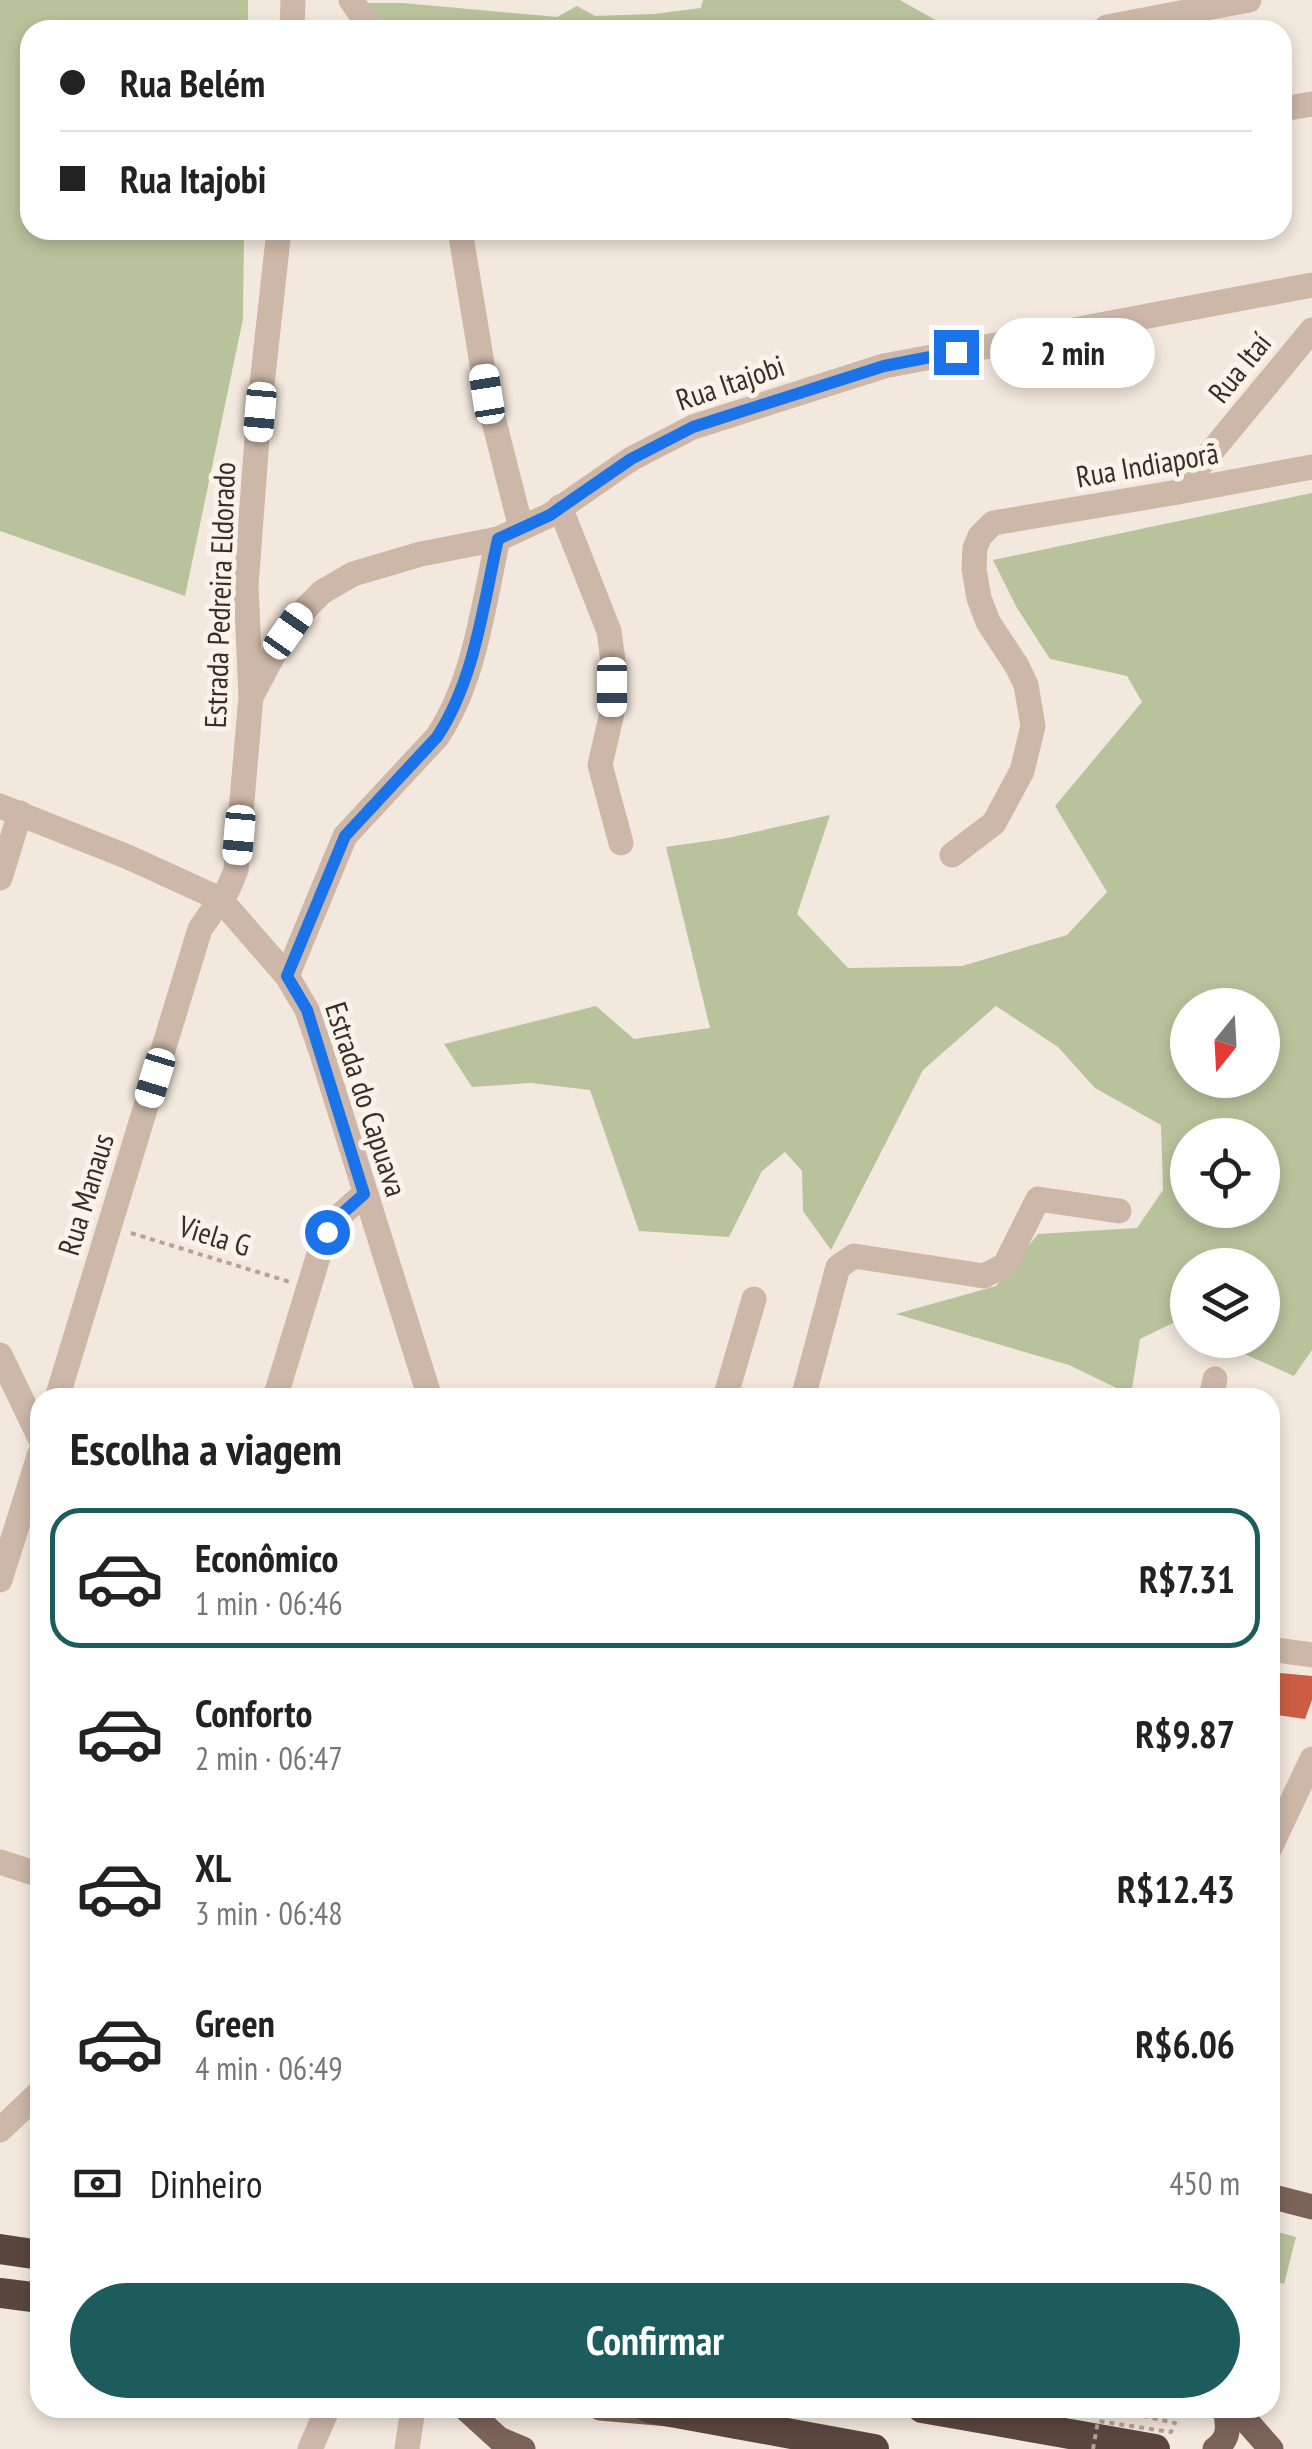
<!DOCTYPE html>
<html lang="pt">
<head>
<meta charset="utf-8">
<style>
  :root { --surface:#fff; --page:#f2f2f2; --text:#222; --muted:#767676; --line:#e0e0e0; --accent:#1c5c5c }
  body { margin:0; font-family:"PT Sans Narrow",sans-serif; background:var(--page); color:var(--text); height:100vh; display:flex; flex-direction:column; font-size:38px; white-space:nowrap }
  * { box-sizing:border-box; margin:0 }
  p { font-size:32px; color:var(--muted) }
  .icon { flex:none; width:55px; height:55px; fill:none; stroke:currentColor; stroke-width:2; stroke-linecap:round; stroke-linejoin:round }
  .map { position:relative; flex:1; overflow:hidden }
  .details { position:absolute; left:30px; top:1388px; width:1250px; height:1030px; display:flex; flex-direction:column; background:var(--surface); border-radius:30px; box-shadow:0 5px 15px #0003 }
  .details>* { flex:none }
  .guide { position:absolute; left:20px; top:20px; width:1272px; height:220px; border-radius:30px; box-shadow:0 5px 15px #0003; display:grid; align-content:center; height:220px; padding:0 40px; background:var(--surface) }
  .needle { width:65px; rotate:198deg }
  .fabs { position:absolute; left:1170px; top:988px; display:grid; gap:20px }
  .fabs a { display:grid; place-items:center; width:110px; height:110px; border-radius:50%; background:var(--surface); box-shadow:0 5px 15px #0003; font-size:50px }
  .end { position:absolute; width:45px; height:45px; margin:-22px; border:12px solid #1a73e8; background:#fff; box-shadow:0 0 0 5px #fff }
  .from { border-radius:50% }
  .bubble { position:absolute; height:70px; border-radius:35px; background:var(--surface); box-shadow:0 5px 15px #0003; font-size:32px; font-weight:700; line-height:70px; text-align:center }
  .car { position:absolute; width:30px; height:60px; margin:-30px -15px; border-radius:12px; box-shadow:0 0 8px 2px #0007; background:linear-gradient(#fff 24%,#345 0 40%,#fff 0 76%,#345 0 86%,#fff 0) }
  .guide b { display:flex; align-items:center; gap:35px; height:95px; font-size:38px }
  .guide b+b { border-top:2px solid var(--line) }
  .guide i { width:25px; height:25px; background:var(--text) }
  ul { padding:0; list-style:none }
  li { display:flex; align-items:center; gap:30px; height:140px; margin:0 20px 15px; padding:0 20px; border:5px solid transparent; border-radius:30px }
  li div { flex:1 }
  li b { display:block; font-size:38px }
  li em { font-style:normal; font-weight:700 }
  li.active { border-color:var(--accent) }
  li>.icon { width:90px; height:90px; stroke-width:1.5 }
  h2 { padding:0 40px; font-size:45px; line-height:120px }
  .pay { display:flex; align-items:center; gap:25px; height:110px; padding:0 40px; font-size:38px }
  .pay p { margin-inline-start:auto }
  .primary-button { display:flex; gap:20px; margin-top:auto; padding:20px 40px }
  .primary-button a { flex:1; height:115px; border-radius:60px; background:var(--accent); color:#fff; font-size:40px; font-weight:700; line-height:115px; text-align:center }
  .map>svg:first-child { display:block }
</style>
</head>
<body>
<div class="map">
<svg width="1312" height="2449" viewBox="0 0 1312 2449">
  <rect width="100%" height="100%" fill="#f3e8dd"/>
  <g fill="#b8c39c" fill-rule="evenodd">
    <path d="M0 0H248V30H30V230H244L243 319 185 596 0 531Z"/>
    <path d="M703 0H900L953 30H383L363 3H403L557 17 577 6 595 16 654 14 701 8Z"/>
    <path d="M1312 493V1350L1294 1376 1213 1340H1262V1265H1188L1187 1329 1173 1323 1140 1339 1131 1395 1069 1365 896 1314 996 1286 1038 1234 1137 1228 1163 1190 1161 1125 1095 1088 1058 1047 996 1006 923 1070 831 1250 803 1211 802 1171 785 1152 762 1171 729 1237 639 1231 590 1090 531 1083 472 1087 444 1044 596 1006 634 1039 710 1028 666 847 728 838 830 815 797 914 848 968 962 966 1067 935 1107 892 1055 806 1142 702 1127 676 1050 659 1017 608 993 560ZM1188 1005H1262V1080H1188ZM1188 1135H1262V1210H1188Z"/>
    <path d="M1270 2230 1296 2237 1284 2284 1270 2280Z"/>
  </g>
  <path fill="#cb5d43" d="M1270 1672 1312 1676V1700L1305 1719 1270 1714Z"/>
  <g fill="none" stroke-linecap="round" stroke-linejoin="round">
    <path stroke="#b8a092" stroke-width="4" stroke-dasharray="5 5" stroke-linecap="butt" d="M131 1233 290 1282"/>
    <g stroke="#ccb7a8" stroke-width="25">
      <path d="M351 0 372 30"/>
      <path d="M1107 27 1249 0"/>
      <path d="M292 30 293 0"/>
      <path d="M1282 109 1312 104"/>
      <path d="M460 230 487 394 521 528"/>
      <path d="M1178 492 1312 330"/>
      <path d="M560 507 609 631 613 661 612 713 600 765 621 843"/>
      <path d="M253 693 277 648 300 614 322 592 353 574 421 554 498 539 550 515 631 459 693 427 884 366 1312 285"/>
      <path d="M0 806 128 857 220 899 287 976 307 1010 321 1051 430 1398"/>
      <path d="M952 855 994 823 1022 771 1033 726 1026 685 1017 666 988 622 979 598 974 569 975 548 980 536 993 523 1178 492 1312 467"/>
      <path d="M0 878 20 813"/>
      <path d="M287 976 345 836 437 737C475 680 483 606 498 539"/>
      <path d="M0 1355 40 1438"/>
      <path d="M57 1398 200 929 228 889 236 870 251 696 246 586 259 412 279 230"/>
      <path d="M275 1398 323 1241 335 1220 364 1194"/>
      <path d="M725 1398 754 1299"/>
      <path d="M803 1398 838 1267 854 1256 984 1276 1005 1265 1038 1199 1119 1211"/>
      <path d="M1211 1398 1215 1379"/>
      <path d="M0 1580 40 1453"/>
      <path d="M1270 1649 1312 1655"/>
      <path d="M1270 1848 1312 1759"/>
      <path d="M0 1862 40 1875"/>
      <path d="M0 2130 40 2092"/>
      <path d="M310 2449 328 2408"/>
      <path d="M407 2449 413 2408"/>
    </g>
    <g stroke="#7b6359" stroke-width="25">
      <path d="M1270 2196 1312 2207"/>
      <path d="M465 2408 499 2439 523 2449"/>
      <path d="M600 2408 669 2414"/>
      <path d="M1235 2408 1271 2449"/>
      <path d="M1215 2449C1231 2438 1228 2425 1225 2408"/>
    </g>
    <g stroke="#5a463f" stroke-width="30">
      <path d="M0 2249 40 2255"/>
      <path d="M0 2293 40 2298"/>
      <path d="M649 2408 874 2449"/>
      <path d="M922 2408 1155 2449"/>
    </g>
    <path stroke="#b8a092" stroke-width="4" stroke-dasharray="5 5" stroke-linecap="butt" d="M1093 2449 1098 2421 1171 2432 1175 2423 1107 2408"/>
  </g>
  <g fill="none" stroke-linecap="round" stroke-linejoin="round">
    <path stroke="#1a73e8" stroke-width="12" d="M327 1232 335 1220 364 1194 307 1010 287 976 345 836 437 737C475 679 483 606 498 539L550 515 631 459 693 427 884 366 956 352"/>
  </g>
  <g text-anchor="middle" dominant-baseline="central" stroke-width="10" stroke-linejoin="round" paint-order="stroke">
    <g font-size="30" fill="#392d28" stroke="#fbf2ea">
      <text transform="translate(1239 367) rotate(-51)">Rua Itaí</text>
      <text transform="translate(730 382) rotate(-19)">Rua Itajobi</text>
      <text transform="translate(1147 464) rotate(-10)">Rua Indiaporã</text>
      <text transform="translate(219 595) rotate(-88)">Estrada Pedreira Eldorado</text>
      <text transform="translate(367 1099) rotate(72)">Estrada do Capuava</text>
      <text transform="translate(85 1194) rotate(-73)">Rua Manaus</text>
      <text transform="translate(215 1235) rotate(17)">Viela G</text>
    </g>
  </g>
</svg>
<div class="fabs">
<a><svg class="needle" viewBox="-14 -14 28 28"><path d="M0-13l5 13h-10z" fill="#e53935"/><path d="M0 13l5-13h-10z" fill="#767676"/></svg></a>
<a><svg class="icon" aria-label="locate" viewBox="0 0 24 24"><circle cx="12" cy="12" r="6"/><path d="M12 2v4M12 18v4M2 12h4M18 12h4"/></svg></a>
<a><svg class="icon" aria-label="layers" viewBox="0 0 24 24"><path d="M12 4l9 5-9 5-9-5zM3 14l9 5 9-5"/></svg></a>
</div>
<i class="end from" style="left:327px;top:1232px"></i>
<i class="end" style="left:956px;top:352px"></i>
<div class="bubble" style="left:990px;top:318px;width:165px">2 min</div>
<i class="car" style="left:487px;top:394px;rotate:351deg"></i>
<i class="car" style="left:260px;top:412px;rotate:185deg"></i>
<i class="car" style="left:288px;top:631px;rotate:35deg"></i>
<i class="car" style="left:612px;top:687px;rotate:180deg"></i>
<i class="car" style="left:239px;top:835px;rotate:185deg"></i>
<i class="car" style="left:155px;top:1078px;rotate:197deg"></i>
<div class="guide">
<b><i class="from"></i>Rua Belém</b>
<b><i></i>Rua Itajobi</b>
</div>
<section class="details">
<h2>Escolha a viagem</h2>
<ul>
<li class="active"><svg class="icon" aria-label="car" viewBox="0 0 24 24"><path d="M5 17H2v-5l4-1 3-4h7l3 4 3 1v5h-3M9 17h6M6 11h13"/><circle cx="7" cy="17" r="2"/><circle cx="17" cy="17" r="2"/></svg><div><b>Econômico</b><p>1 min · 06:46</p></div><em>R$7.31</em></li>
<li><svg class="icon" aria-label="car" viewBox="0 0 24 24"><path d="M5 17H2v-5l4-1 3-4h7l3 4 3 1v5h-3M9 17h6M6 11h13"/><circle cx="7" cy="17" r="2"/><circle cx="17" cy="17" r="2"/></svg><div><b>Conforto</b><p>2 min · 06:47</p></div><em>R$9.87</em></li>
<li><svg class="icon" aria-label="car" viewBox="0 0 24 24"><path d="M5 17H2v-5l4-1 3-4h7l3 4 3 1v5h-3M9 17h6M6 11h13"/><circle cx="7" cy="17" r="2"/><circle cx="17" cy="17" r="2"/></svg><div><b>XL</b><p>3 min · 06:48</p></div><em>R$12.43</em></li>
<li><svg class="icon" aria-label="car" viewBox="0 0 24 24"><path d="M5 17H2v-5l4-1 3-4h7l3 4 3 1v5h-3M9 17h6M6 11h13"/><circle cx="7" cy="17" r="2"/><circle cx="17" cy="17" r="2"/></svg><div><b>Green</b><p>4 min · 06:49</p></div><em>R$6.06</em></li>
</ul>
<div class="pay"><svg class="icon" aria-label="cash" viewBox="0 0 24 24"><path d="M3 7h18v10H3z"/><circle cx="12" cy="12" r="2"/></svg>Dinheiro<p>450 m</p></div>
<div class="primary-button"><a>Confirmar</a></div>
</section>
</div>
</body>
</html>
